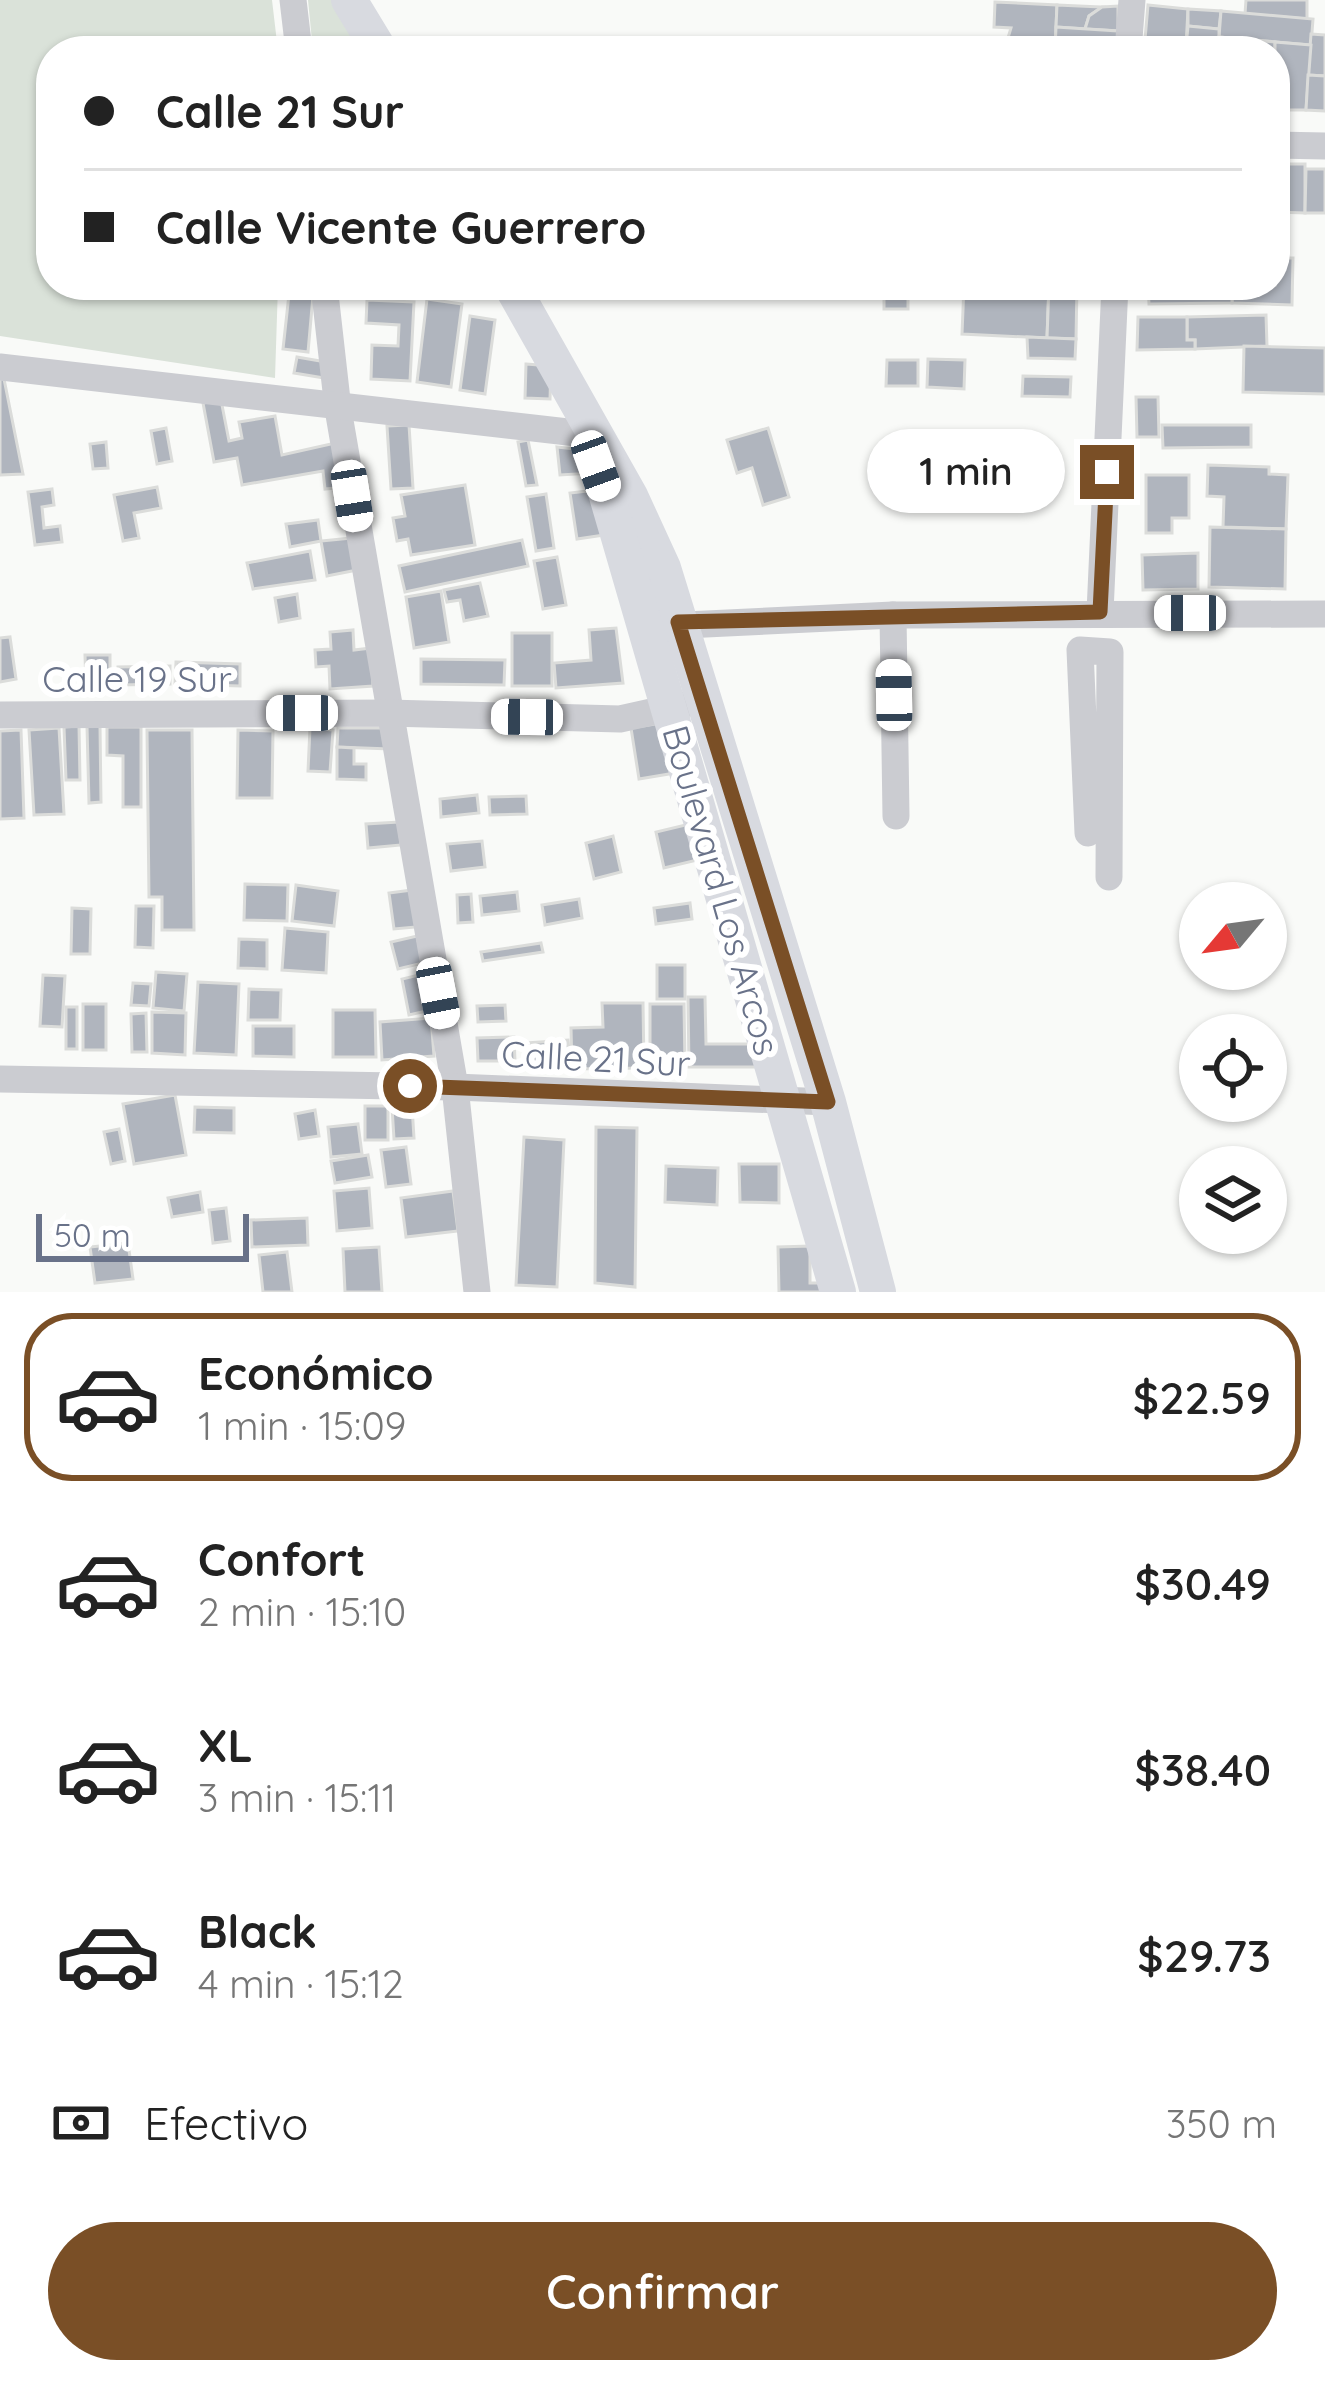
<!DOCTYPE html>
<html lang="es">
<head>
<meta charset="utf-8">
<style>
  :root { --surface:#fff; --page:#f6f6f6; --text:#222; --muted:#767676; --line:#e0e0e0; --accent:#7a4f26 }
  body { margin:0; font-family:Quicksand,sans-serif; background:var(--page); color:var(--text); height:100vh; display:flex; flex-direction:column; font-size:45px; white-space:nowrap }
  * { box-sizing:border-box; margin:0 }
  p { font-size:39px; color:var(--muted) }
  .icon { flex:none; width:66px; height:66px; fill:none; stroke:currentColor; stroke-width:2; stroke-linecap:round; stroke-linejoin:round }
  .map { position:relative; height:1292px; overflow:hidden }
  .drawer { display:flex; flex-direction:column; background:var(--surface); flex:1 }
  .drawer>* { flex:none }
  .banner { position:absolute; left:36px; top:36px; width:1254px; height:264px; border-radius:48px; box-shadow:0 3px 9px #0004; display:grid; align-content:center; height:264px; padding:0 48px; background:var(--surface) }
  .needle { width:78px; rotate:241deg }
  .tools { position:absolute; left:1179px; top:882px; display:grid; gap:24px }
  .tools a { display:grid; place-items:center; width:108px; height:108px; border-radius:50%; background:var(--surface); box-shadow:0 3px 9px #0004; font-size:60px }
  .scale { position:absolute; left:36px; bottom:30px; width:213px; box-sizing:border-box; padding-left:12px; border:6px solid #697289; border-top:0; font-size:33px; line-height:42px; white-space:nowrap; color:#697289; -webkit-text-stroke:9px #fff; paint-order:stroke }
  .end { position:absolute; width:54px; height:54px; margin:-27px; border:15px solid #7a4f26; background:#fff; box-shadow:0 0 0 6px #fff }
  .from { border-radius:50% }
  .bubble { position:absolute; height:84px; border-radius:42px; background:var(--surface); box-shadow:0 3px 9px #0004; font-size:39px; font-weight:600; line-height:84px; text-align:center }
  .car { position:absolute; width:36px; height:72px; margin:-36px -18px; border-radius:15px; box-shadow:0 0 9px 3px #0007; background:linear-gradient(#fff 24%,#345 0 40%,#fff 0 76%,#345 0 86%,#fff 0) }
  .banner b { display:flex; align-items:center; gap:42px; height:114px; font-size:45px }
  .banner b+b { border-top:3px solid var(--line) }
  .banner i { width:30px; height:30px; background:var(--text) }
  ul { padding:21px 0 0; list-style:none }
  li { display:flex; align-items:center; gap:36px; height:168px; margin:0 24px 18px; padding:0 24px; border:6px solid transparent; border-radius:48px }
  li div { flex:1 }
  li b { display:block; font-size:45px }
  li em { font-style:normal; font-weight:600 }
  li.selected { border-color:var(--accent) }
  li>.icon { width:108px; height:108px; stroke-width:1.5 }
  .pay { display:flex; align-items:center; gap:30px; height:132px; padding:0 48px; font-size:45px }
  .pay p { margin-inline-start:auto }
  .cta { display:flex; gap:24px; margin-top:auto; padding:24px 48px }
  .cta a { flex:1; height:138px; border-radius:72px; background:var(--accent); color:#fff; font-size:48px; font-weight:600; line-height:138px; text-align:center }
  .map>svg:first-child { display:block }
</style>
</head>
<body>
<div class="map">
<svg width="1325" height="1292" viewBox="0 0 1325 1292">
  <rect width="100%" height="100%" fill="#f9faf8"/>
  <g fill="#dae2d9">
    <path d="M0 0H272L278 51H51V285H278L275 378 0 336Z"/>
    <path d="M308 0H334L362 51H313Z"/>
  </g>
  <g fill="#b0b5be" stroke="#dbdcda" stroke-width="3">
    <path d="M1246 0H1307V19L1245 14Z"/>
    <path d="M995 2 1057 5 1055 51H1004L1011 28 994 27Z"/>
    <path d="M1057 5 1079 6 1102 7 1089 16 1085 29 1056 27Z"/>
    <path d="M1148 5 1188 9 1186 47 1219 51H1144Z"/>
    <path d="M1118 6V31L1085 29 1089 16 1102 7Z"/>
    <path d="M1188 9 1221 11 1219 29 1188 26Z"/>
    <path d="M1221 11 1313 19 1311 45 1219 37Z"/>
    <path d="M1188 26 1219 29V49L1186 47Z"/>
    <path d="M1056 27 1118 31 1117 51H1055Z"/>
    <path d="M1311 34 1325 35V76L1308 75Z"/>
    <path d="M1219 37 1275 42V51H1219Z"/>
    <path d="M1275 42 1311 45 1306 110H1275Z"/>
    <path d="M1308 75 1325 76V111L1306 110Z"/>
    <path d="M1275 164H1305V213L1275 212Z"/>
    <path d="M1306 169H1325V213H1305Z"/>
    <path d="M1275 258H1293L1292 305 1232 303V285H1275Z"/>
    <path d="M290 285H314L308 352 283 349Z"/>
    <rect x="884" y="285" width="24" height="24"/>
    <path d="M964 285H1049L1047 338 962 334Z"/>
    <path d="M1049 285H1077L1076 339 1047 338Z"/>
    <path d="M1148 285H1232V303L1149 304Z"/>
    <path d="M427 299 462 304 451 387 417 382Z"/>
    <path d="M367 300 414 302 410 381 371 379 372 345 398 346 399 325 366 323Z"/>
    <path d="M1266 315 1267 346 1195 349V340H1187V317Z"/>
    <path d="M470 316 495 320 485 394 460 390Z"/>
    <path d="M1138 317H1187V340H1195V349L1137 350Z"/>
    <path d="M1027 337 1076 339 1075 359 1028 358Z"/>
    <path d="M1244 346 1325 348V394L1243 392Z"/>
    <path d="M297 357 326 362 324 378 294 373Z"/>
    <path d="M928 359 965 360 964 389 927 387Z"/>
    <path d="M887 360H918V386H886Z"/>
    <path d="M526 364 551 366 550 399 525 398Z"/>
    <path d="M1023 376 1071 377 1070 397 1022 396Z"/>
    <path d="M0 379H4L23 474 0 475Z"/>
    <path d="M1136 397H1158L1159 437H1137Z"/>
    <path d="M221 400 229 441 242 438 239 422 275 416 282 455 335 443 336 488 325 489 323 471 242 485 237 458 214 462 203 403Z"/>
    <path d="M409 425 413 488 391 489 387 426Z"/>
    <path d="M1162 425H1251V447L1163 448Z"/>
    <path d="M166 428 172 461 157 464 151 431Z"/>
    <path d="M768 428 789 497 763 505 752 468 737 473 727 440Z"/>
    <path d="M528 440 537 485 526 486 518 442Z"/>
    <path d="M106 442 108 468 93 469 90 444Z"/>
    <path d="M557 447 584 450 594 473 560 475Z"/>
    <path d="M1208 465 1269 467V474L1288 475 1286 529 1223 527 1224 497 1207 496Z"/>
    <path d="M1146 475H1189V518H1172V533H1146Z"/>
    <path d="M465 485 475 545 411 555 408 539 397 541 393 518 405 516 401 495Z"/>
    <path d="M157 487 161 508 134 513 139 538 123 541 114 495Z"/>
    <path d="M52 489 54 505 42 507 44 528 60 526 62 542 35 545 28 492Z"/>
    <path d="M605 489 611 534 577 539 570 493Z"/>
    <path d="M546 494 554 548 536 551 527 497Z"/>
    <path d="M318 520 321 541 290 547 286 524Z"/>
    <path d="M1210 527 1286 529 1285 589 1209 587Z"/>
    <path d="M352 538 357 570 327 576 321 541Z"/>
    <path d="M522 540 528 566 405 592 399 566Z"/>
    <path d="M310 551 315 580 253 589 247 563Z"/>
    <path d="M1198 553V589L1143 590 1142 555Z"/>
    <path d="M557 557 566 605 543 609 534 561Z"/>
    <path d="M480 583 488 616 464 621 460 600 447 602 444 590Z"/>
    <path d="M441 591 449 642 414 648 406 597Z"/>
    <path d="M297 594 300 618 279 622 275 598Z"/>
    <path d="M616 628 623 683 556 688 554 663 591 660 589 630Z"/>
    <path d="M353 630 354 650 371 648 373 686 330 689 329 666 316 667 315 650 331 649 330 632Z"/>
    <rect x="512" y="633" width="40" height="53"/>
    <path d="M10 637 16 679 0 682V638Z"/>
    <path d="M85 655H110V686H86Z"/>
    <path d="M421 659 505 660 504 685 421 684Z"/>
    <path d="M176 662 240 664V686L175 684Z"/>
    <path d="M170 666V684L118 685V667Z"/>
    <path d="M673 721 681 772 639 779 631 728Z"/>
    <path d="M79 726 80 780H66L64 727Z"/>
    <path d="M87 726H100L101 802 89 803Z"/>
    <path d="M107 727H141V807H123V756L107 755Z"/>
    <path d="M59 728 64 814 34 815 29 730Z"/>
    <path d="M310 728 333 730 330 772 308 771Z"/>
    <path d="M338 728H387L390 749 337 747Z"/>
    <path d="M21 730 24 818 0 819V731Z"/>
    <path d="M147 730H192L194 930H162V897H149Z"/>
    <path d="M238 730 273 731 272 798H237Z"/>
    <path d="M337 747 354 748V764H366V780L337 779Z"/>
    <path d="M477 795 479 813 441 817 440 799Z"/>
    <path d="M526 796 527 814 490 815 489 797Z"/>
    <path d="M702 821 710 857 664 868 656 832Z"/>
    <path d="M399 822 401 845 368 848 366 824Z"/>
    <path d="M613 836 621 872 594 879 586 843Z"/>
    <path d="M482 841 485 867 451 871 447 844Z"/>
    <path d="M245 884 288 885 287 921 244 920Z"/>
    <path d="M296 885 338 891 334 926 292 921Z"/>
    <path d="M412 890 416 927 394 929 389 893Z"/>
    <path d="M517 892 519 911 482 915 480 896Z"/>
    <path d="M471 894 473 922 458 923 457 895Z"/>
    <path d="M579 899 582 918 545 925 542 905Z"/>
    <path d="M690 903 692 919 656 924 654 908Z"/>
    <path d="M136 906H154L153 948 135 947Z"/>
    <path d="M72 908 91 909 90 954H71Z"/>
    <path d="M285 928 328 932 326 973 282 970Z"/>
    <path d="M417 936 423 963 398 969 391 942Z"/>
    <path d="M239 939 267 940V969L238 968Z"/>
    <path d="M541 943 543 952 483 961 481 952Z"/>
    <rect x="657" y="965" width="28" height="34"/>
    <path d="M156 972 187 974 184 1011 153 1008Z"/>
    <path d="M427 973 435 1009 409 1015 402 979Z"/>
    <path d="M43 975 65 976 62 1027 40 1026Z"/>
    <path d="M198 982 239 984 236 1055 194 1053Z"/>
    <path d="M133 983 151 984 149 1006 131 1005Z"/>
    <path d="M249 989 281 990 280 1020H248Z"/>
    <path d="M688 997H705L706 1044H757V1067H689Z"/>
    <path d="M602 1003H643L644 1068 572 1069 571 1028 603 1027Z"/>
    <rect x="83" y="1004" width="23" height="46"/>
    <path d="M650 1004H684L685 1066 650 1065Z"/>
    <path d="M505 1005 506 1021 478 1022 477 1006Z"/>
    <rect x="66" y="1007" width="11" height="42"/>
    <path d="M333 1010H375L376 1057H333Z"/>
    <path d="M152 1012 186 1013 185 1055 152 1053Z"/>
    <path d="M146 1013 147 1052H132L131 1014Z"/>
    <path d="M431 1018 434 1056 382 1060 380 1022Z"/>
    <path d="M253 1026H294V1057L253 1056Z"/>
    <path d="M514 1037 515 1061H478L477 1038Z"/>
    <path d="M568 1040 570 1062 528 1066 527 1043Z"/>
    <path d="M175 1095 186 1155 134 1164 123 1104Z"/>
    <rect x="365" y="1106" width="23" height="34"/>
    <path d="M412 1106 414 1138 394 1139 392 1107Z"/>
    <path d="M195 1107 234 1108V1133L194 1132Z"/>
    <path d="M315 1110 319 1136 299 1139 295 1114Z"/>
    <path d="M358 1124 362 1154 331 1157 328 1127Z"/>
    <path d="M596 1127 637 1128 635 1287 595 1283Z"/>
    <path d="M119 1129 125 1161 111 1164 104 1132Z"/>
    <path d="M524 1137 564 1140 557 1287 516 1285Z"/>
    <path d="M406 1147 411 1184 386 1187 381 1150Z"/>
    <path d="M368 1155 372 1177 335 1183 331 1161Z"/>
    <path d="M739 1164H779V1203L740 1202Z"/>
    <path d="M666 1166 718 1168 717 1205 665 1202Z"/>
    <path d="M369 1188 372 1228 337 1231 334 1191Z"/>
    <path d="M453 1191 458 1231 406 1237 401 1198Z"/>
    <path d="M200 1192 203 1212 172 1217 168 1198Z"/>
    <path d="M226 1208 230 1241 213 1243 209 1210Z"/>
    <path d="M307 1218 308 1245 252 1247 251 1220Z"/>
    <path d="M128 1243 133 1279 95 1283 90 1247Z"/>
    <path d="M810 1246V1283H828V1292H779L778 1247Z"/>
    <path d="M379 1247 382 1292H345L343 1249Z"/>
    <path d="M287 1252 292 1292H263L259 1255Z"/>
  </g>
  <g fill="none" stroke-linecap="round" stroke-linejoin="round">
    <g stroke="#cbccd1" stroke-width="27">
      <path d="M293 0 299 51"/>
      <path d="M1128 51 1132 0"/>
      <path d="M1275 145 1325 146"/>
      <path d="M324 285 338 409 455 1087 477 1292"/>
      <path d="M0 367 594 435"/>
      <path d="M1100 612 1115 285"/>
      <path d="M893 615 896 816"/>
      <path d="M664 626 893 615 1325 614"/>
      <path d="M0 715 388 713 620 719 683 705"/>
      <path d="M1088 833 1080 650 1110 652 1109 877"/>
      <path d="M0 1079 455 1087 828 1102"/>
    </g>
    <g stroke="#d8dae0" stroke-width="36">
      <path d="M349 0 380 51"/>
      <path d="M511 285 630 496 663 568 828 1102 878 1292"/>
      <path d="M605 489 838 1292"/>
    </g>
  </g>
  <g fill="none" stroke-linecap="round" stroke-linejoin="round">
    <path stroke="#7a4f26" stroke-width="15" d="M410 1086 828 1102 678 622 1100 612 1107 472"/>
  </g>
  <g text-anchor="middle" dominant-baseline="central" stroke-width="12" stroke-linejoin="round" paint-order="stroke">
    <g font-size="36" fill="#697289" stroke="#fff">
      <text x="137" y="678">Calle 19 Sur</text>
      <text transform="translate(722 890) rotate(74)">Boulevard Los Arcos</text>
      <text transform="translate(596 1058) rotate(3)">Calle 21 Sur</text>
    </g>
  </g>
</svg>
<div class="tools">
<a><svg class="needle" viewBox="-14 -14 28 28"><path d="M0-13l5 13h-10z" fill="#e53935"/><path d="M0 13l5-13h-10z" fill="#767676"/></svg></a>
<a><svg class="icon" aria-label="locate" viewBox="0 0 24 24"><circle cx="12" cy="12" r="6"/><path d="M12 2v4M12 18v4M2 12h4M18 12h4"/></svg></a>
<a><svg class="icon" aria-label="layers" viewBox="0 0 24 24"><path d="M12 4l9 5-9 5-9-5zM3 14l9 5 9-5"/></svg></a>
</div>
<div class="scale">50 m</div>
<i class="end from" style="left:410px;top:1086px"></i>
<i class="end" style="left:1107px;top:472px"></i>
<div class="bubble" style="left:867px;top:429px;width:198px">1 min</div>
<i class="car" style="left:596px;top:466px;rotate:160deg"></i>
<i class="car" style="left:352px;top:496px;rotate:171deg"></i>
<i class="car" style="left:1190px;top:613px;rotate:270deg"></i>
<i class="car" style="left:894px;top:695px;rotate:359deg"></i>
<i class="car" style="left:302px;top:713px;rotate:270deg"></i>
<i class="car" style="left:527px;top:717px;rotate:271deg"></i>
<i class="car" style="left:438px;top:993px;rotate:169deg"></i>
<div class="banner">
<b><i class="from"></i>Calle 21 Sur</b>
<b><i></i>Calle Vicente Guerrero</b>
</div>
</div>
<section class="drawer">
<ul>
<li class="selected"><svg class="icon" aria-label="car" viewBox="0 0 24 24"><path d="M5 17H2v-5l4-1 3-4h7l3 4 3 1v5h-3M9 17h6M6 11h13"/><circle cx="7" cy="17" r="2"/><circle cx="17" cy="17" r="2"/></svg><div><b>Económico</b><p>1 min · 15:09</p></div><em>$22.59</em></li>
<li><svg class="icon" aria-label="car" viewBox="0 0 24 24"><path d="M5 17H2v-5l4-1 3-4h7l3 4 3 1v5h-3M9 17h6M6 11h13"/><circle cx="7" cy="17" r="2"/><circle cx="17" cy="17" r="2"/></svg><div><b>Confort</b><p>2 min · 15:10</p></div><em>$30.49</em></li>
<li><svg class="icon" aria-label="car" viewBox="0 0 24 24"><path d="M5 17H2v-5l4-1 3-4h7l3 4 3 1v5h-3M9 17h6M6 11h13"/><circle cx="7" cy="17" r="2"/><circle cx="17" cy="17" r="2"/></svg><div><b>XL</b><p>3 min · 15:11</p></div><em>$38.40</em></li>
<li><svg class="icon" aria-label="car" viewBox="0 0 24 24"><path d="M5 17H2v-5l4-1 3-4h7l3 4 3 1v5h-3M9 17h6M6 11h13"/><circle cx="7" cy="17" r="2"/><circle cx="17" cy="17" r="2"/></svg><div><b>Black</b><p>4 min · 15:12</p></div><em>$29.73</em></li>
</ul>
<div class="pay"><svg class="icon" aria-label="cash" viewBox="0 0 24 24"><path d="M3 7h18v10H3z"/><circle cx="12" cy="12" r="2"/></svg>Efectivo<p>350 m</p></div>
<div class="cta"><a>Confirmar</a></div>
</section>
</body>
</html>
